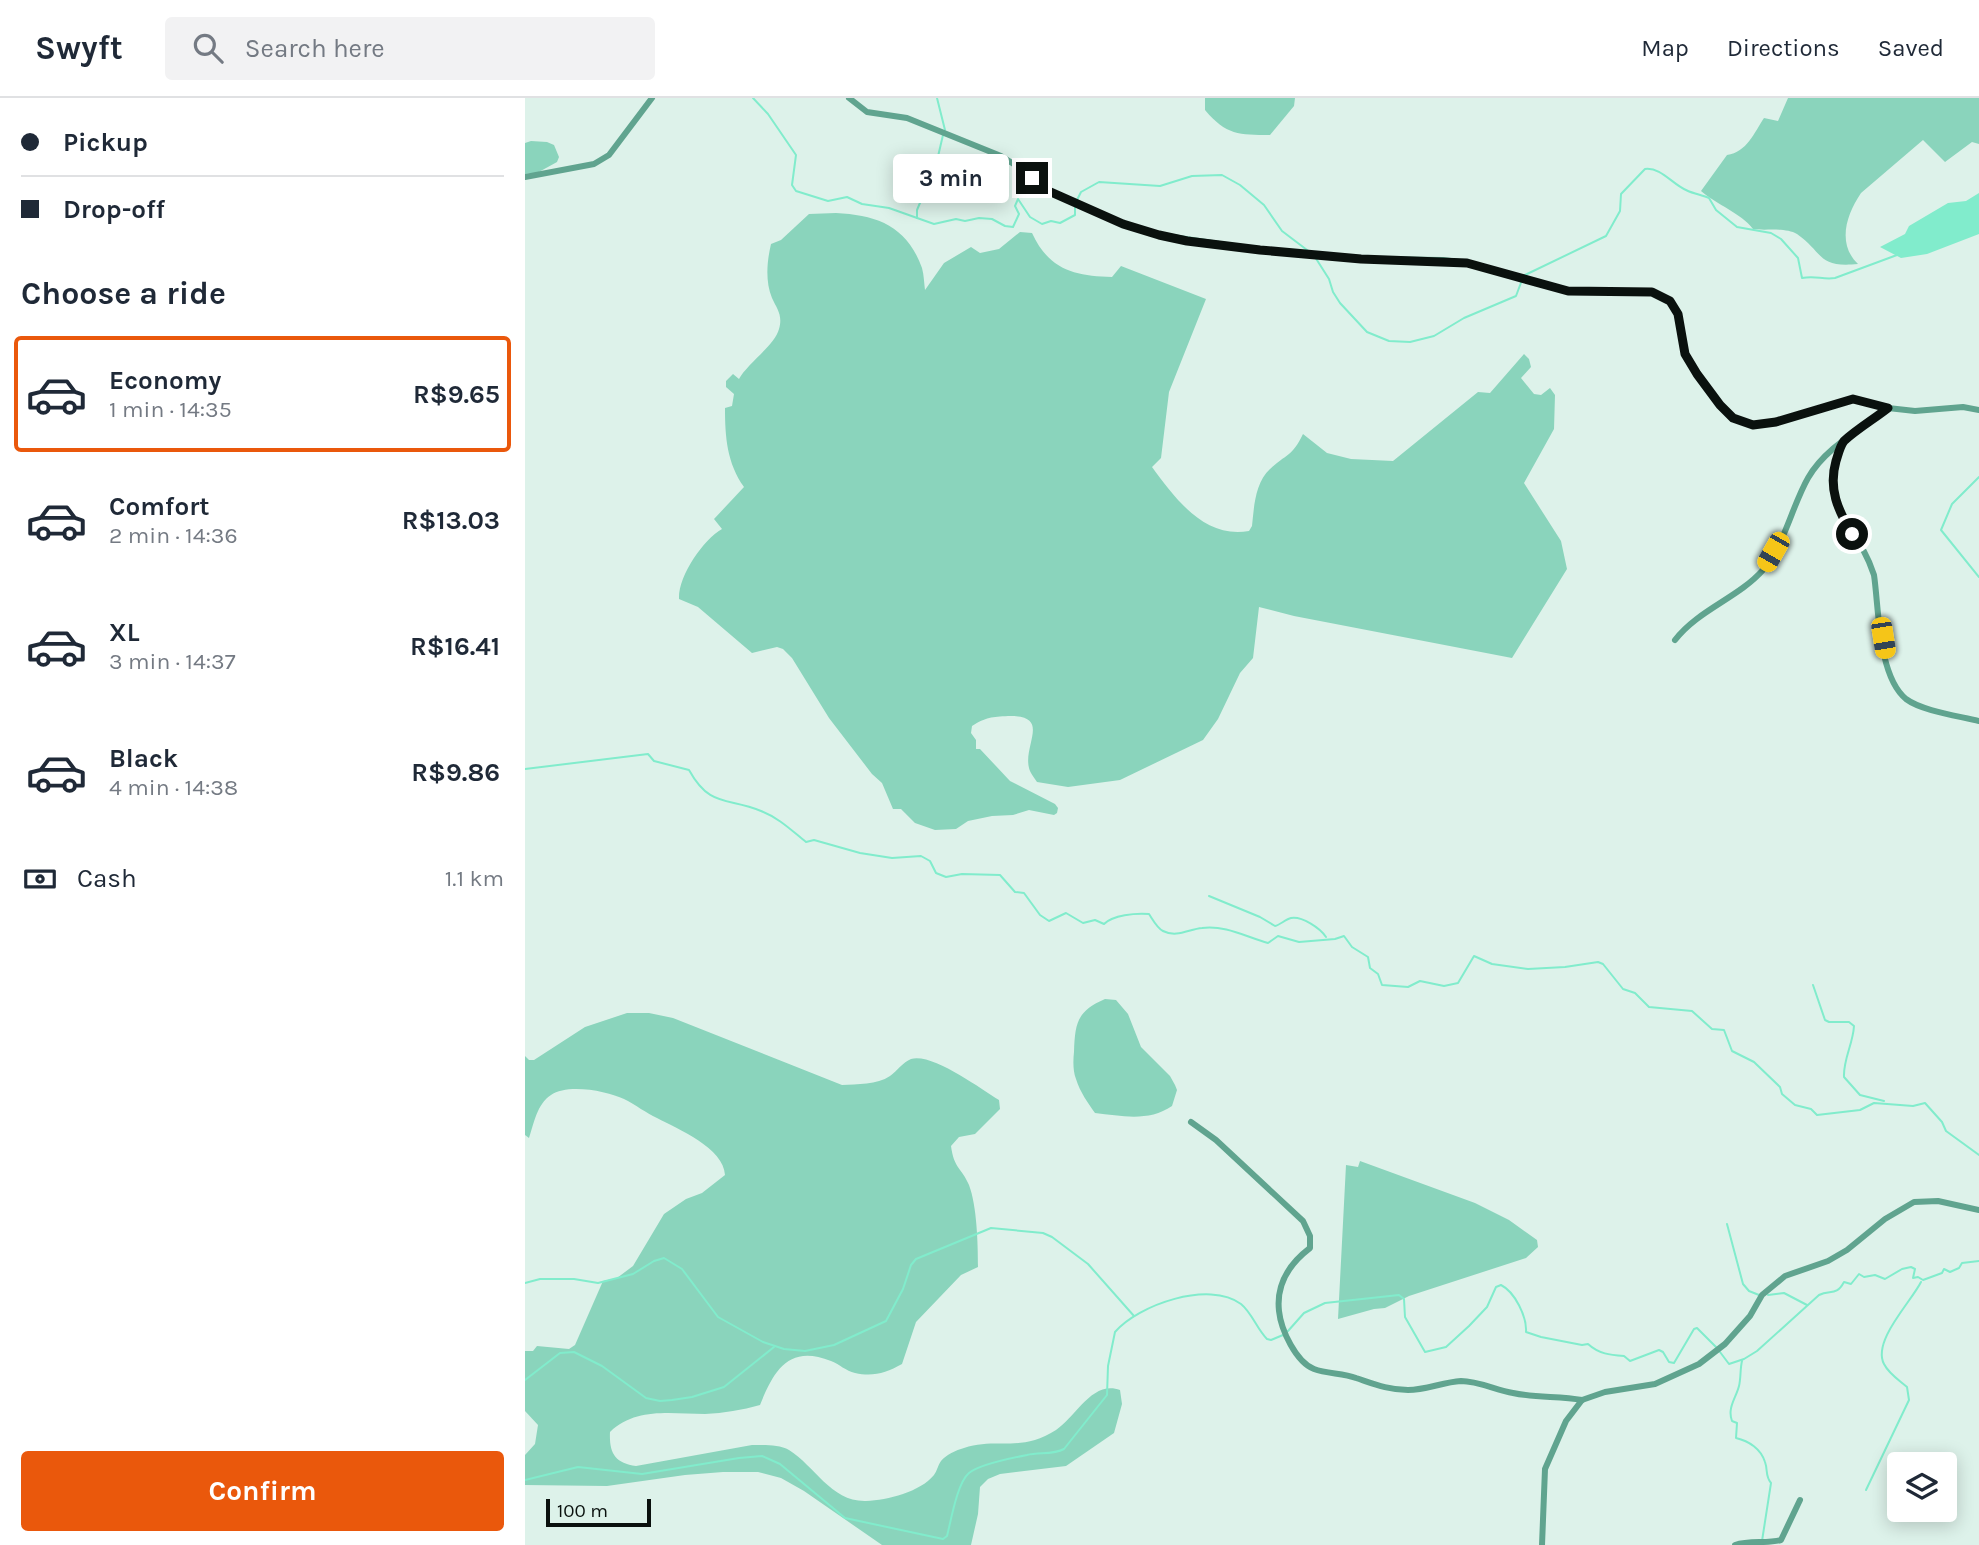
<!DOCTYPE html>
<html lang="en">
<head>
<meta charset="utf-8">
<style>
  :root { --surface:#fff; --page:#f2f2f3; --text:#1f2937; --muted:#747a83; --line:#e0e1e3; --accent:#ea580c }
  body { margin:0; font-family:Karla,sans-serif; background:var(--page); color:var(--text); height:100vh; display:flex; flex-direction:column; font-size:26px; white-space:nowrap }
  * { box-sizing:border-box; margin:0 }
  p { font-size:23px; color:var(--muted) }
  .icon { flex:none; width:38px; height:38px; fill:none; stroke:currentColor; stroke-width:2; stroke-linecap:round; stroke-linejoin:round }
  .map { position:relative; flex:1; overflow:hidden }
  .sheet { display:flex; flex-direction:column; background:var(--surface); width:525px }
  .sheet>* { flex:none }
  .hud { display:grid; align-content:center; height:154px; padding:0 21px; background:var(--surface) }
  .buttons { position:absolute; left:1362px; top:1354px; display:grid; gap:14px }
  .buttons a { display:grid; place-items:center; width:70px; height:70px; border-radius:7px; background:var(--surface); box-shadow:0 4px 18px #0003; font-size:35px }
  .scale { position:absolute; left:21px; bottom:18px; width:105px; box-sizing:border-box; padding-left:7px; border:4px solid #0a110e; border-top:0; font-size:19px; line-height:24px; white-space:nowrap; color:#0a110e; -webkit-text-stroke:5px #ddf2ea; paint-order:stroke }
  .end { position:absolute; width:32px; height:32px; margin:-16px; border:9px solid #0a110e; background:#fff; box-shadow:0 0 0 4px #fff }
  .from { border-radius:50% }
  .bubble { position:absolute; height:49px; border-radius:7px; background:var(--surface); box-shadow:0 4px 18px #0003; font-size:23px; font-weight:700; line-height:49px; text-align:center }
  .car { position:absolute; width:21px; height:42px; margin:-21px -10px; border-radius:9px; box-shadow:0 0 5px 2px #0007; background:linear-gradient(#f5c518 24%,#345 0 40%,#f5c518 0 76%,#345 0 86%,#f5c518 0) }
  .hud b { display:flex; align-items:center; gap:24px; height:66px; font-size:26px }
  .hud b+b { border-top:2px solid var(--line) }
  .hud i { width:18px; height:18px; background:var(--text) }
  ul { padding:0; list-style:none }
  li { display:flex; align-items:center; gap:21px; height:116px; margin:0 14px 10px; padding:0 7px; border:4px solid transparent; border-radius:7px }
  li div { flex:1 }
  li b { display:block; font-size:26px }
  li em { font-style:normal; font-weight:700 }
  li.on { border-color:var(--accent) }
  li>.icon { width:63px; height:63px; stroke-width:1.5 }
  h2 { padding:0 21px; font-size:32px; line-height:84px }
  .pay { display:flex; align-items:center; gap:18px; height:77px; padding:0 21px; font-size:26px }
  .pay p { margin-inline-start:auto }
  .primary-button { display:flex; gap:14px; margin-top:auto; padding:14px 21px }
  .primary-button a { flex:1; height:80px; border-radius:7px; background:var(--accent); color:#fff; font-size:28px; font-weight:700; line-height:80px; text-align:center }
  header { display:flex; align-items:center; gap:42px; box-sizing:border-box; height:98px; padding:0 35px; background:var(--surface); border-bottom:2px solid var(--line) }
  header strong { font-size:33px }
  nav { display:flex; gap:38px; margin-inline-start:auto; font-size:24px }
  .search { width:490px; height:63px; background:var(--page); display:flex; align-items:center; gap:18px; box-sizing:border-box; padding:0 24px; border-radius:7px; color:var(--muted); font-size:26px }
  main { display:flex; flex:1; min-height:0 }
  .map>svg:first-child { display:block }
</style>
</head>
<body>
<header>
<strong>Swyft</strong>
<div class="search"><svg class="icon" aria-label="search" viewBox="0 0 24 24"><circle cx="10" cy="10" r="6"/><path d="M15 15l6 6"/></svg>Search here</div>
<nav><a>Map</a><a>Directions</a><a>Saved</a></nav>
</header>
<main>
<section class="sheet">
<div class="hud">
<b><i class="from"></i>Pickup</b>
<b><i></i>Drop-off</b>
</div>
<h2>Choose a ride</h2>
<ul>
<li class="on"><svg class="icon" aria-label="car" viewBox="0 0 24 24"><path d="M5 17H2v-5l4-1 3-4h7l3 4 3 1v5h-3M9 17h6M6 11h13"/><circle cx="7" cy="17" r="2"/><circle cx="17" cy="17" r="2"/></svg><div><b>Economy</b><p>1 min · 14:35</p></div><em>R$9.65</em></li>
<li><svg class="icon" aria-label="car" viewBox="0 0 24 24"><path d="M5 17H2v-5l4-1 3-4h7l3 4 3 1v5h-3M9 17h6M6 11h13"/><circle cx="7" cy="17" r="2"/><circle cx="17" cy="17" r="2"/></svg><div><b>Comfort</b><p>2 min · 14:36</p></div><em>R$13.03</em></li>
<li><svg class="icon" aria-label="car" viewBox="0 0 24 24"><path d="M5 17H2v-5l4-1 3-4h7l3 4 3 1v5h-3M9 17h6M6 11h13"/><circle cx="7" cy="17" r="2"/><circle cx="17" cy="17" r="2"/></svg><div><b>XL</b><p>3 min · 14:37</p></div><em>R$16.41</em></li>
<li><svg class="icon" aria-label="car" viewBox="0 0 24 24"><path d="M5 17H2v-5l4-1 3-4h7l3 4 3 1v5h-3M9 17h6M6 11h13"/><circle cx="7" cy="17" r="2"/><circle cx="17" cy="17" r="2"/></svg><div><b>Black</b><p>4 min · 14:38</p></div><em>R$9.86</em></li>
</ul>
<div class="pay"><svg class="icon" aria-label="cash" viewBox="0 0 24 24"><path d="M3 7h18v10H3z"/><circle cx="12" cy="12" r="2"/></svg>Cash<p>1.1 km</p></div>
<div class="primary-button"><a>Confirm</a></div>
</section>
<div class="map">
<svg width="1454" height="1447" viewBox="0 0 1454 1447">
  <rect width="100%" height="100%" fill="#ddf2ea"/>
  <g fill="#8ad4bc">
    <path d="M680 0H770L769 8 745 37C714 37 701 37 680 12Z"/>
    <path d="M1263 0H1454V46L1447 44 1420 64 1398 42 1336 95C1321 117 1312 146 1333 166 1292 170 1299 155 1272 136 1261 129 1240 133 1228 131 1216 115 1192 107 1176 93L1202 57C1222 54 1229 35 1239 20L1253 23Z"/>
    <path d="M6 43 22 44 29 47 34 59 32 64 12 75 0 76V45Z"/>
    <path d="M311 115C352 117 382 128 397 170 399 177 399 185 400 192L419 165 446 149 455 155 474 151 495 134 507 135C524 172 550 178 587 179L596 168 681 201 644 294 636 360 627 369C650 400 679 441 724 433L727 428C729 409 730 385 745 371 761 356 767 359 778 336L802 355 826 361 868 363 953 294 965 295 999 256 1004 261 1006 269 996 280 1009 296 1016 297 1025 290 1030 297 1029 331 999 385 1036 443 1042 471 987 560 769 518 734 509 728 560 715 575 693 621 678 642 595 682 543 689 512 684C509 679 505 675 504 670 498 646 527 617 483 618 467 619 461 619 447 628L446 635 451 642V651H455L485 683 530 706 533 710 532 715 529 717 504 712 488 717 467 718 443 723 431 731 410 732 390 725 376 711H368L357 685 347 676 304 620 267 560 258 551 252 549 227 555 173 509 154 501C153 478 178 442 197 431L189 421 219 389C202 365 200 339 200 310L207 308 209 296 201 289V283L208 276 214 281C222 266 250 247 254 231 258 217 252 211 247 200 240 183 242 163 246 146L256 142 284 116Z"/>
    <path d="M580 901 591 902 603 916 616 949 645 978 650 987 652 992 647 1008C624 1024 597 1018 570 1015 563 1005 555 994 551 981 548 973 548 963 549 954 550 925 552 913 580 901Z"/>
    <path d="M102 915H124L148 920 317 987C332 986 352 987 365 978 372 973 378 964 386 961 408 955 454 990 474 1002L475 1011 450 1036 434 1039 426 1048C429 1071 437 1070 444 1087 452 1108 453 1146 453 1169L436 1177 391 1224 377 1266C361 1275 348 1279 330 1275 321 1273 314 1266 306 1263 264 1246 249 1272 235 1307 217 1312 199 1315 180 1316 146 1316 111 1309 85 1334 84 1355 90 1365 111 1368L227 1347C238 1347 254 1346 264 1352 290 1368 306 1404 341 1403 363 1402 395 1394 409 1377 412 1373 413 1367 416 1363 421 1357 431 1352 439 1350 472 1339 495 1355 531 1332 551 1319 567 1282 595 1292L597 1306 589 1335 541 1368 475 1376 463 1381 455 1389 453 1416 446 1447H357L279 1393 256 1380 233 1374H198L160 1377 82 1388 0 1387V1357L10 1346 13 1327 0 1313V1253H8L12 1248 44 1251 50 1247 78 1183 92 1180 108 1168 139 1116 161 1101 177 1095 200 1077C199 1050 153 1031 132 1020 121 1015 111 1007 99 1001 83 993 42 985 26 997 12 1006 9 1025 4 1040L0 1037V958L4 962H9L60 929Z"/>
    <path d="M835 1063 950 1105 984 1122 1012 1142 1013 1149 1001 1160 884 1198 860 1210 849 1211 813 1221 821 1067 833 1069Z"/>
  </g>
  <path fill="#81eccc" d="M1454 95V136L1402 156 1376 160 1355 149 1380 136 1384 128 1423 105 1441 103Z"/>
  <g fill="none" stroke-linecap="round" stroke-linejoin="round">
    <g stroke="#81eccc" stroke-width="2">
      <path d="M228 0 243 16 271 57 267 87 271 93 303 103 322 99 337 106 364 110 409 126 431 121 440 123 454 120 467 121 480 128 488 129 494 116 490 108 493 101 505 119 517 126 526 123 535 125 550 117V107"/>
      <path d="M412 0 420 32"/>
      <path d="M552 102 556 94 574 84 635 88 667 78 697 77 715 87 739 107 757 133 786 155"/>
      <path d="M392 120V112L411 67 418 37"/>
      <path d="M790 159 804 181 808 194 815 205 842 234 864 243 885 244 909 238 939 220 991 198 997 182"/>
      <path d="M1000 177 1081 138 1095 113 1096 96 1120 71C1136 69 1147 86 1161 92 1169 96 1177 97 1184 100L1191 112 1212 129 1246 135 1256 141 1273 160 1277 180C1291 177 1297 182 1310 180L1372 157"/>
      <path d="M1454 379 1427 406 1416 432 1454 479"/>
      <path d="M0 671 123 656 129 663 164 672C185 710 202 699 236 713 254 720 266 732 281 744L289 742 335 755 367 760 396 758 405 763 411 775 421 779 437 776 475 777 490 794 499 795 515 817 524 823 541 815 558 825 570 822 579 826C588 817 610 815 624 816 628 822 632 830 638 833 652 840 664 831 677 830 701 827 721 839 743 845L753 838 774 844 810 841 819 838 827 849 843 859 845 870 853 876 857 887 883 889 895 883 919 888 933 885 949 858 967 866 1003 871 1040 869 1073 864 1078 866 1098 891 1110 895 1124 909 1167 913 1187 931 1199 932 1207 953 1229 964 1255 989 1257 996 1270 1007 1286 1011 1292 1017 1335 1012 1349 1005 1388 1008 1400 1005 1417 1024 1421 1033 1454 1057"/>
      <path d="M684 798 735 819 750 828C755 827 761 821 766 820 777 818 795 830 801 839"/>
      <path d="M1288 887 1300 922 1304 924H1324L1329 928C1328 946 1318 962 1319 979L1335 997 1359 1003"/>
      <path d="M1202 1126 1218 1186 1224 1193 1234 1197"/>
      <path d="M0 1185 15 1181H49L73 1185 108 1176 129 1163 139 1160 157 1171 193 1219 238 1244 259 1251 280 1253 309 1247 361 1223 378 1191 386 1167 391 1161 466 1130 518 1135 527 1139 563 1166 609 1218"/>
      <path d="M1243 1197 1259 1195 1282 1207"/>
      <path d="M763 1233 779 1215 800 1205 874 1197 879 1201 880 1219 900 1254 921 1249 944 1228 962 1209 971 1189 976 1187C990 1194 1002 1219 1001 1234L1016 1239 1057 1247 1063 1246C1074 1256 1085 1257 1099 1258L1105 1263 1134 1252 1138 1254 1144 1264 1149 1265 1169 1231 1172 1230 1192 1250"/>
      <path d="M1195 1254 1204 1266 1219 1261 1232 1253 1294 1197C1305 1191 1311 1199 1319 1184L1326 1186 1334 1176 1339 1179 1350 1177 1360 1181 1377 1171 1386 1169 1390 1171 1388 1180 1393 1179 1398 1182 1417 1175 1419 1171 1425 1174 1434 1170 1437 1165 1454 1163"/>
      <path d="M1217 1263C1215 1271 1216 1280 1214 1288 1211 1300 1202 1310 1207 1323L1212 1325 1211 1340C1224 1343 1236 1351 1240 1364 1243 1372 1240 1378 1246 1385L1237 1443"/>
      <path d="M0 1282 35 1255 49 1254 77 1268 121 1300 135 1303 147 1302 167 1299 199 1289 249 1249"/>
      <path d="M0 1382 53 1369 117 1376 214 1360 237 1358 255 1366 320 1420 418 1441 422 1438C426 1423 432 1385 444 1375 455 1366 487 1360 502 1357 514 1354 528 1357 539 1351L582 1297 583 1268 590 1234C613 1207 684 1182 716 1206 727 1215 732 1231 742 1241L746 1242 758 1237"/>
      <path d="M1341 1392 1384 1302 1382 1289C1374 1282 1364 1276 1359 1266 1347 1243 1386 1204 1396 1184"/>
    </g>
    <g stroke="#60a48f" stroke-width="6">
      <path d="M324 0 342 14 382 20 476 58 495 70 519 91 598 126 634 137 735 152 836 161 918 162 942 165 1043 193 1127 194 1145 203 1153 216 1161 256 1172 276 1195 307 1208 320 1229 327 1251 324 1328 301 1363 310 1390 313 1438 309 1454 312"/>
      <path d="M0 79 69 66 84 57 127 0"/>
      <path d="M1317 345C1292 417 1330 419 1349 477 1354 511 1353 578 1381 601 1397 613 1434 618 1454 623"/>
      <path d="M1150 542C1173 512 1213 500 1238 472 1259 448 1267 408 1283 380 1300 350 1336 331 1363 310"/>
      <path d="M666 1024 691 1042 778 1123 785 1138V1150C764 1166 751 1186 754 1213 756 1232 771 1264 789 1271 802 1276 818 1275 831 1280 849 1286 863 1292 883 1292 901 1292 918 1284 936 1283 953 1283 971 1292 988 1295 1011 1300 1034 1298 1057 1302"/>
      <path d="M1017 1447 1020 1371 1041 1323 1057 1302 1080 1294 1130 1286 1174 1266 1200 1246 1225 1218 1237 1197 1260 1178 1303 1163 1322 1152 1360 1121 1389 1104 1413 1103 1454 1112"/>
      <path d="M1210 1447C1225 1442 1241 1446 1256 1442L1275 1402"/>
    </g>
  </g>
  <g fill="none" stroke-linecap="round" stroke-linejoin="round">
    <path stroke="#0a110e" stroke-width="9" d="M507 80 519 91 598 126 634 137 662 143 735 152 836 161 942 165 1043 193 1127 194 1145 203 1153 216 1160 256 1172 276 1195 307 1208 320 1228 327 1251 324 1328 301 1363 310C1349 321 1332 331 1319 343 1315 348 1313 357 1311 363 1303 391 1313 412 1327 436"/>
  </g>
</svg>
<div class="buttons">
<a><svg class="icon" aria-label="layers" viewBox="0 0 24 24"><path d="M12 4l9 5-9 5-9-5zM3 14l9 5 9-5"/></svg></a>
</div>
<div class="scale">100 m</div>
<i class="end from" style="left:1327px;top:436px"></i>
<i class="end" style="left:507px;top:80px"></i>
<div class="bubble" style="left:368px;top:56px;width:116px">3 min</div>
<i class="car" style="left:1248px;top:454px;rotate:210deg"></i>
<i class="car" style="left:1358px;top:540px;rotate:171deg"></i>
</div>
</main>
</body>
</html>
